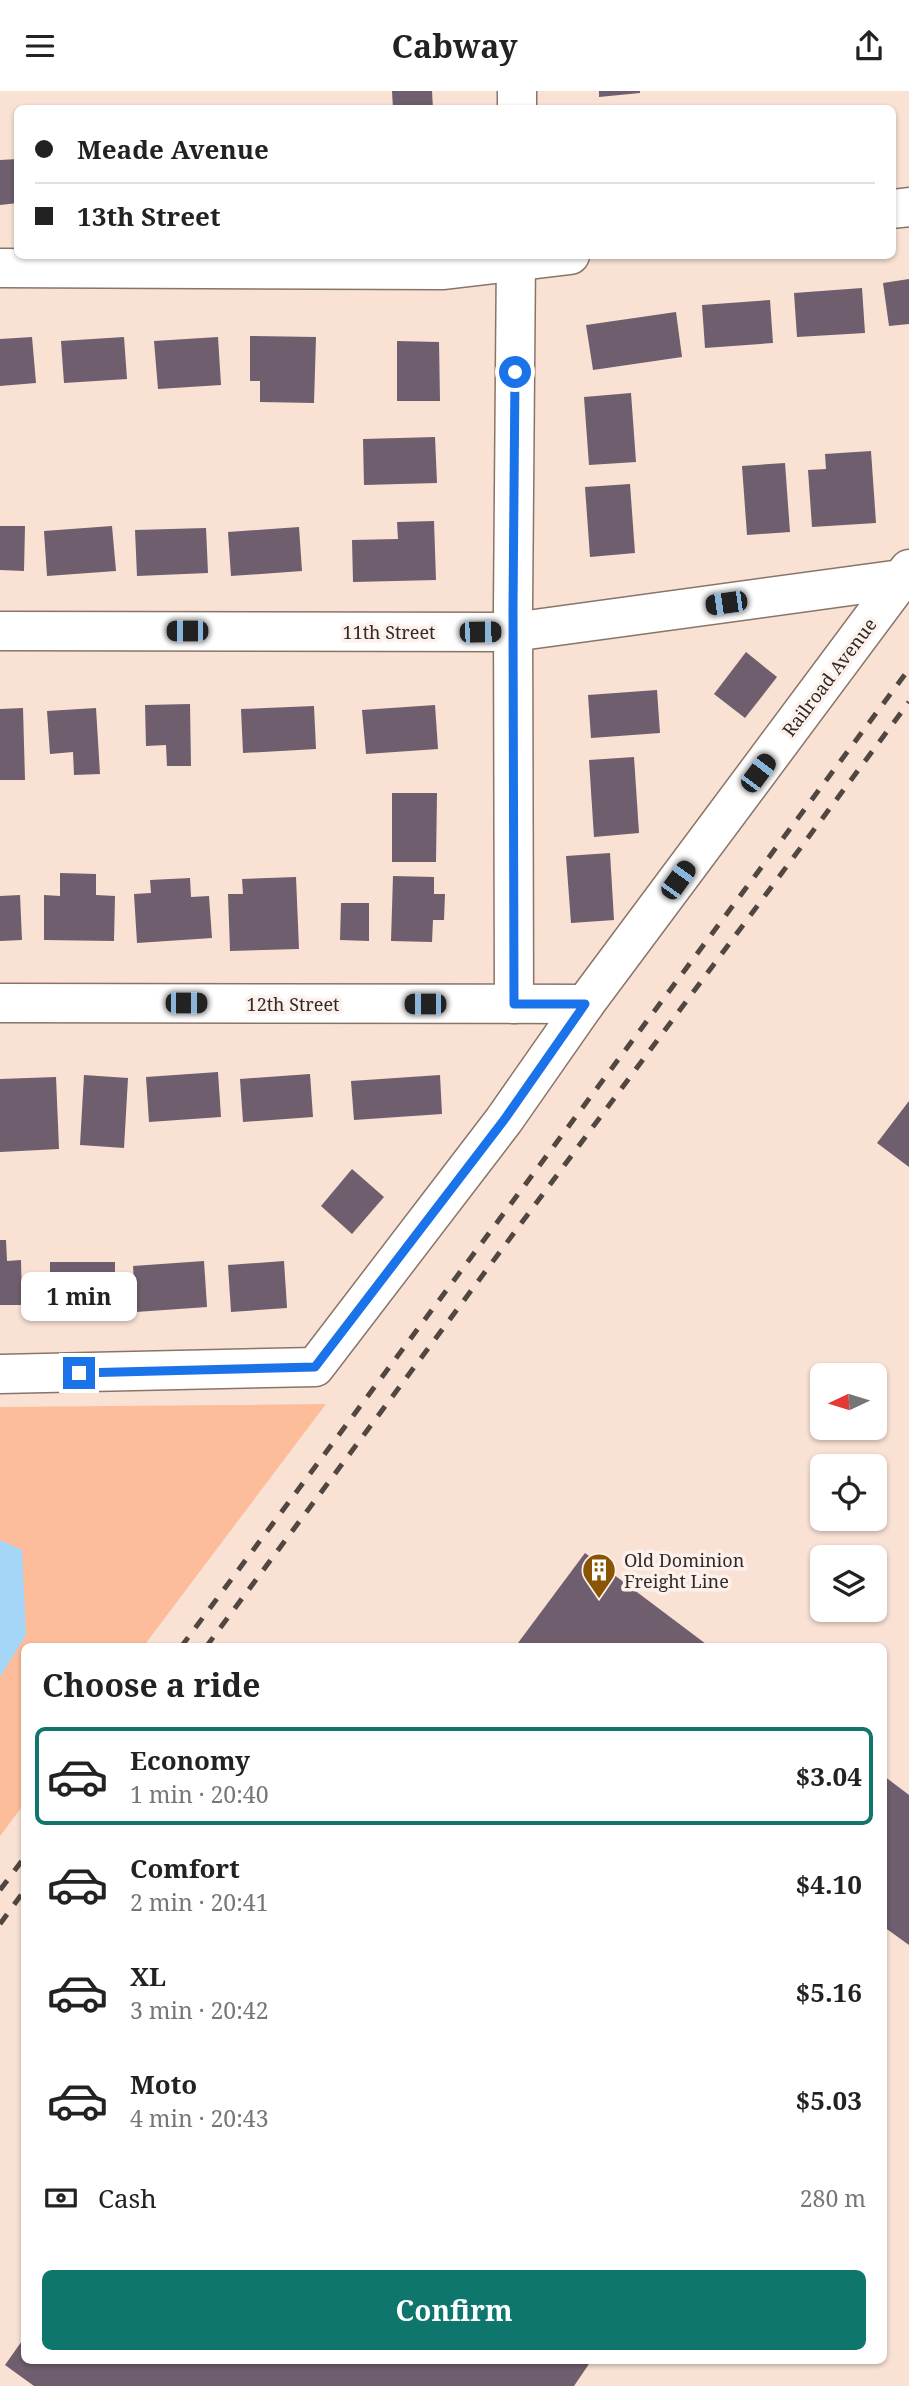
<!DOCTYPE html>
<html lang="en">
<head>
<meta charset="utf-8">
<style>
  :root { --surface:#fff; --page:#f6f6f6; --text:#222; --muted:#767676; --line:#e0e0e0; --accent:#0f766e }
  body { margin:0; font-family:"Noto Serif",serif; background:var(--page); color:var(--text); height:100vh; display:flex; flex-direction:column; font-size:26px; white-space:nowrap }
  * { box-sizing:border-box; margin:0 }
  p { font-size:23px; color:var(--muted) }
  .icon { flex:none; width:38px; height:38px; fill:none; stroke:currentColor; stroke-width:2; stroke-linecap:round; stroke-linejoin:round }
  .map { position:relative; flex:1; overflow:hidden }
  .drawer { position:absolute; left:21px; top:1552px; width:866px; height:721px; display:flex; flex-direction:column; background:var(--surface); border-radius:10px; box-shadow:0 2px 5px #0004 }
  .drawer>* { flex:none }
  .banner { position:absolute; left:14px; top:14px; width:882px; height:154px; border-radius:10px; box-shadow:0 2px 5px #0004; display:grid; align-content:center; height:154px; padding:0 21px; background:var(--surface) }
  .needle { width:46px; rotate:266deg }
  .fabs { position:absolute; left:810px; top:1272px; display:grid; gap:14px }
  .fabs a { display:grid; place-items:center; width:77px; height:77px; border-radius:10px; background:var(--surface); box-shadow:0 2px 5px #0004; font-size:35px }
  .end { position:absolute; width:32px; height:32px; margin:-16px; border:9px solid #1a73e8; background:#fff; box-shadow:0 0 0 4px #fff }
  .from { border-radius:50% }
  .bubble { position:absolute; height:49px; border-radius:10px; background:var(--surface); box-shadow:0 2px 5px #0004; font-size:23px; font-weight:700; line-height:49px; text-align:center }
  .car { position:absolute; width:21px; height:42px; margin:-21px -10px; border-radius:9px; box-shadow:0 0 5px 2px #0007; background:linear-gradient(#222 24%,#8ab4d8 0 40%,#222 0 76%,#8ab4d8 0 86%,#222 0) }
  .banner b { display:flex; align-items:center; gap:24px; height:66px; font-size:26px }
  .banner b+b { border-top:2px solid var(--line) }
  .banner i { width:18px; height:18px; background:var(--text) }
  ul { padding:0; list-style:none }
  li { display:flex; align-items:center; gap:21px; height:98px; margin:0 14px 10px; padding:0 7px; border:4px solid transparent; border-radius:10px }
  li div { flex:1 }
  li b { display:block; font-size:26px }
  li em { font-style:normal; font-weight:700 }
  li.on { border-color:var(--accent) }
  li>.icon { width:63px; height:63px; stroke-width:1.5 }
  h2 { padding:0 21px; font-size:32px; line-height:84px }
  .pay { display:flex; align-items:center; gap:18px; height:77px; padding:0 21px; font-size:26px }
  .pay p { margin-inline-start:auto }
  .cta { display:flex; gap:14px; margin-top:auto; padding:14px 21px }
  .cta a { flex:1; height:80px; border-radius:10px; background:var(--accent); color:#fff; font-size:28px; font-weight:700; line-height:80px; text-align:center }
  header { display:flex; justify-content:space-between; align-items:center; height:91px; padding:0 21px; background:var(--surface); font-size:32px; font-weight:700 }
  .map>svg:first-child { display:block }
</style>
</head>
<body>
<header><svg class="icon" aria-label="menu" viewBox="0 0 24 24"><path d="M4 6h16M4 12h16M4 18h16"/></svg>Cabway<svg class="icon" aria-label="share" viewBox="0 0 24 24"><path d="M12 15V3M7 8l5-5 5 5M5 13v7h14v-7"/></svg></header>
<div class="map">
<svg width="909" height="2295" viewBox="0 0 909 2295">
  <rect width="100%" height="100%" fill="#f9e1d4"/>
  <path fill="#fdbc9a" d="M326 1313 143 1556H24V1713L0 1745V1316Z"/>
  <path fill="#a5d6f7" d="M0 1449 22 1459 26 1544 0 1586Z"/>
  <g fill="#6f5e6d">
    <path d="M392 0H432L433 18H393Z"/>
    <path d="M599 0H640V2L599 6Z"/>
    <path d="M880 14 881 18H857V15Z"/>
    <path d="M18 68V112L0 114V69Z"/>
    <path d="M909 188V233L889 235 883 192Z"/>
    <path d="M862 197 865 242 797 246 794 202Z"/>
    <path d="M770 209 773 252 705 257 702 214Z"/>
    <path d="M676 221 682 266 593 279 586 234Z"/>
    <path d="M250 245 316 246 314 312 260 311V290H250Z"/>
    <path d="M32 246 36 292 0 295V248Z"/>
    <path d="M124 246 127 288 64 292 61 250Z"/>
    <path d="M218 246 221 294 158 298 154 250Z"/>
    <path d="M397 250 439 251 440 310H397Z"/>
    <path d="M631 302 636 371 589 374 584 306Z"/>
    <path d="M435 346 437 392 364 394 363 348Z"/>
    <path d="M871 360 876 432 812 436 808 379 826 378 825 363Z"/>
    <path d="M785 372 790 441 747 444 742 375Z"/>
    <path d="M630 393 635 462 590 466 585 396Z"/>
    <path d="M434 430 436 489 353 491 352 449 398 448 397 431Z"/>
    <path d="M0 435H25L24 480 0 479Z"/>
    <path d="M112 435 116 480 47 485 44 440Z"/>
    <path d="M299 436 302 480 231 485 228 441Z"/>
    <path d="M206 437 208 482 137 485 135 439Z"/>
    <path d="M746 561 777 586 745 627 714 603Z"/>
    <path d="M657 599 660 642 591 647 588 604Z"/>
    <path d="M190 613 191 675H167L166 654 146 655 145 614Z"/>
    <path d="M435 614 438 658 366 663 362 619Z"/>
    <path d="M314 615 316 658 243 662 241 618Z"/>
    <path d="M23 617 25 689H0V618Z"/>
    <path d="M96 617 100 683 74 684 73 661 50 663 47 620Z"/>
    <path d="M634 666 639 742 594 746 589 669Z"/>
    <path d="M392 702H437L436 771H392Z"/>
    <path d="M610 762 614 829 571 832 566 765Z"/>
    <path d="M60 782 96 783V804L115 805 114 850 44 849V804L60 805Z"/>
    <path d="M393 785 434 786V803H445L444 829H433L432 851 391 850Z"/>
    <path d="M296 786 299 858 230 860 228 803H243L242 788Z"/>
    <path d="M190 787 191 806 209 805 212 847 137 852 134 803 151 802 150 789Z"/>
    <path d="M20 804 22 849 0 850V805Z"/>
    <path d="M341 812H369V850L340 849Z"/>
    <path d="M218 981 221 1026 149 1031 146 986Z"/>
    <path d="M310 983 313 1026 243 1031 240 988Z"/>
    <path d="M84 984 128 987 124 1057 80 1054Z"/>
    <path d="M440 984 442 1023 354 1029 351 990Z"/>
    <path d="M56 986 59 1058 0 1061V988Z"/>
    <path d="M909 1010V1076L877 1052Z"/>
    <path d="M352 1078 384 1106 352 1143 321 1115Z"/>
    <path d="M0 1149H6L7 1170 21 1169 22 1214H0Z"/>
    <path d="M204 1170 207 1216 136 1221 133 1175Z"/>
    <path d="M284 1170 287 1217 231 1221 228 1174Z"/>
    <path d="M50 1171H115V1215H95L96 1223 50 1222Z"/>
    <path d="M585 1462 710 1556H515Z"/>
    <path d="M884 1685 909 1704V1854L884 1836Z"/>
    <path d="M24 2247V2270H591L574 2295H34L5 2274Z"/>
  </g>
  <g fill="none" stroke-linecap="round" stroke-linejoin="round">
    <g stroke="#897468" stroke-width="41">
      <g id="minor">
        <path d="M517 18V0"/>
        <path d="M892 118 909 116"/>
        <path d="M0 177 444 179 570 164"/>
        <path d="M0 540 513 541 901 488"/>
        <path d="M0 912 585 913"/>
        <path d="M514 913 513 517 516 164"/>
        <path d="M0 1283 315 1276 504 1029 585 913 909 478"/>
      </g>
    </g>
    <use href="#minor" stroke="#fff" stroke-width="38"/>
    <g stroke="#524640" stroke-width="5" stroke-dasharray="12 12" stroke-linecap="butt">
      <path d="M181 1556 909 578"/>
      <path d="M206 1556 909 611"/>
      <path d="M0 1799 24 1767"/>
      <path d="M0 1833 24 1800"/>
    </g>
  </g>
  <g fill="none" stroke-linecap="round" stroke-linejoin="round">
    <path stroke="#1a73e8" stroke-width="9" d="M79 1282 315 1276 504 1029 585 913H514L513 517 515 281"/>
  </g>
  <defs>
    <g id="building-pin" transform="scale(1.75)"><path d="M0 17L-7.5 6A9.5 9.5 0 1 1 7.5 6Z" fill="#8a5402" stroke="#fcf1ec"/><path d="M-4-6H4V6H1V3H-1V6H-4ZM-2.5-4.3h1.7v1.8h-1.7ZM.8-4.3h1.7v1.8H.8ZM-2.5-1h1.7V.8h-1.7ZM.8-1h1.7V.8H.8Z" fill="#fff"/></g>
  </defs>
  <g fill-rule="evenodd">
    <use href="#building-pin" x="599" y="1479"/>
  </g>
  <g text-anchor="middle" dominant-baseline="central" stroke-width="7" stroke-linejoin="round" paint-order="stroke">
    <g font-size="18" fill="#332a25" stroke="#fcf1ec">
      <text x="389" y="541">11th Street</text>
      <text transform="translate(829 586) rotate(-53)">Railroad Avenue</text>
      <text x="293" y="913">12th Street</text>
    </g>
    <g font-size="18" fill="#332a25" stroke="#fcf1ec" text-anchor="start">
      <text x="624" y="1469">Old Dominion<tspan x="624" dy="21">Freight Line</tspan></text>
    </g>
  </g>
</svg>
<div class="fabs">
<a><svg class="needle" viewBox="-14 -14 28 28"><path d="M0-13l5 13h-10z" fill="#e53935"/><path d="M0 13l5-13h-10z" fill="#767676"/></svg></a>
<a><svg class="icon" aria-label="locate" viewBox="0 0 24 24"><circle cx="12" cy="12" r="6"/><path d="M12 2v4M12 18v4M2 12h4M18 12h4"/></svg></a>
<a><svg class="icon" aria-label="layers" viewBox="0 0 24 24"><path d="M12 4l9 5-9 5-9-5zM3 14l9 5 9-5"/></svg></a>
</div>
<i class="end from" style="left:515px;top:281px"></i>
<i class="end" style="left:79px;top:1282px"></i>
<div class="bubble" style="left:21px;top:1181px;width:116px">1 min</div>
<i class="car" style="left:726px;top:512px;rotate:262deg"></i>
<i class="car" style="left:187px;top:540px;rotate:270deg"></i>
<i class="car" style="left:480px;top:541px;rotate:89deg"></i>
<i class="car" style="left:758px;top:682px;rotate:37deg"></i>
<i class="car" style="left:678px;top:789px;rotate:36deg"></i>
<i class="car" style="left:186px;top:912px;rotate:90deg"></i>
<i class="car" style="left:425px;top:913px;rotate:270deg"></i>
<div class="banner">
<b><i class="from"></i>Meade Avenue</b>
<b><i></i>13th Street</b>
</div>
<section class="drawer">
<h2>Choose a ride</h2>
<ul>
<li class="on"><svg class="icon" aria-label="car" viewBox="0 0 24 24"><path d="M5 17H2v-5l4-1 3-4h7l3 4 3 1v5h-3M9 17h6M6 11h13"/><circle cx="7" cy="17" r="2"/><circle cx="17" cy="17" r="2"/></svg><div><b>Economy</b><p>1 min · 20:40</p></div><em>$3.04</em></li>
<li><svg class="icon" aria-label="car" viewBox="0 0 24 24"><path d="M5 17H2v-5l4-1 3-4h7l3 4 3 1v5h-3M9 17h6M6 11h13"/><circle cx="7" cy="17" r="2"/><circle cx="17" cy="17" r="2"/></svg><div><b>Comfort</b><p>2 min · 20:41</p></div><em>$4.10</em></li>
<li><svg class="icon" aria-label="car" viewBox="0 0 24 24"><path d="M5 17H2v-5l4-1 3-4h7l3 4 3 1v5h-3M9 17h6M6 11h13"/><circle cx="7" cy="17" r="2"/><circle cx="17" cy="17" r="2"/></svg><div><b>XL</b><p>3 min · 20:42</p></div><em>$5.16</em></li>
<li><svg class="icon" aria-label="car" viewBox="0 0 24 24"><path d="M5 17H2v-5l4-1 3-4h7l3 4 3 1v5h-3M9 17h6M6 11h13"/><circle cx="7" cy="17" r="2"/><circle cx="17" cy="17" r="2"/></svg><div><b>Moto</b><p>4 min · 20:43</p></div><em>$5.03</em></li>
</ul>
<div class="pay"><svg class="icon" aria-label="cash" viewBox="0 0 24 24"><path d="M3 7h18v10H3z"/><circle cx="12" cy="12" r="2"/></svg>Cash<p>280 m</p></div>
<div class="cta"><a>Confirm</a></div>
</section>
</div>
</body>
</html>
